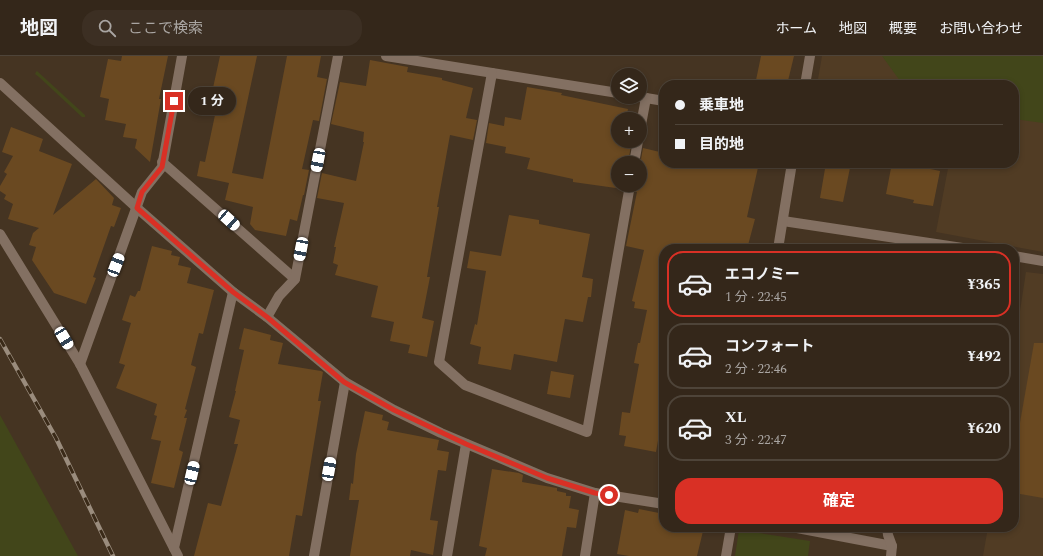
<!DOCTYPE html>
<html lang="ja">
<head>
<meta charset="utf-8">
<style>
  :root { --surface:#34271a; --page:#3c2f23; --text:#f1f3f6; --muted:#a9a5a2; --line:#4e4439; --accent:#d93025 }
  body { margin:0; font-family:Spectral,"Noto Sans JP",serif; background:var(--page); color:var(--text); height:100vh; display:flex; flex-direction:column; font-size:15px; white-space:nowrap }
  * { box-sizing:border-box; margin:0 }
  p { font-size:13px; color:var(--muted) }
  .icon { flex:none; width:22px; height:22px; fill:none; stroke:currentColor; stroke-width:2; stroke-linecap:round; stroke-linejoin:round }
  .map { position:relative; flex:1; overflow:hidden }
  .sheet { position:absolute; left:659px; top:188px; width:360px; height:288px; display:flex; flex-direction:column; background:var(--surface); border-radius:16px; box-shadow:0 2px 6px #0003,0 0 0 1px var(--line) }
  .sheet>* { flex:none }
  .guide { position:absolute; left:659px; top:24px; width:360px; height:88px; border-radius:16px; box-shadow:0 2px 6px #0003,0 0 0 1px var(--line); display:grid; align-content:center; height:88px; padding:0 16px; background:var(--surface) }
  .tools { position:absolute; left:611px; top:12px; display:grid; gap:8px }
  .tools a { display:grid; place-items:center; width:36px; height:36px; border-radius:50%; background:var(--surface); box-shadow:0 2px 6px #0003,0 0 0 1px var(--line); font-size:20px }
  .end { position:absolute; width:18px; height:18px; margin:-9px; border:5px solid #d93025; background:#fff; box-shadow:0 0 0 2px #fff }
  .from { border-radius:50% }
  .bubble { position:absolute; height:28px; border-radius:14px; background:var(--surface); box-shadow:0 2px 6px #0003,0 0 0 1px var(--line); font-size:13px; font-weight:700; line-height:28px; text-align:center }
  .car { position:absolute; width:12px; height:24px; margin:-12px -6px; border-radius:5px; box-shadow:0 0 3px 1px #0007; background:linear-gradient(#fff 24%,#345 0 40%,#fff 0 76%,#345 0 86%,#fff 0) }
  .guide b { display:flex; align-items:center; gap:14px; height:38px; font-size:15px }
  .guide b+b { border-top:1px solid var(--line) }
  .guide i { width:10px; height:10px; background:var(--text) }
  ul { padding:7px 0 0; list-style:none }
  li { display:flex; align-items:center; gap:12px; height:66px; margin:0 8px 6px; padding:0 8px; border:2px solid var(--line); border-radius:16px }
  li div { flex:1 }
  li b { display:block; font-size:15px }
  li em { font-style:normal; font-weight:700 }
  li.selected { border-color:var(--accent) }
  li>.icon { width:36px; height:36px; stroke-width:1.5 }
  .button { display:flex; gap:8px; margin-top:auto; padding:8px 16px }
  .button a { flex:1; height:46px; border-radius:16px; background:var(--accent); color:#fff; font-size:16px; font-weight:700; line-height:46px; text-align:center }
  header { display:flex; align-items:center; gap:24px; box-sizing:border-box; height:56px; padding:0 20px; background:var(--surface); border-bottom:1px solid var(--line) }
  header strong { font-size:19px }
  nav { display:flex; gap:22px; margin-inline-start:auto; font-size:14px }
  .search { width:280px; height:36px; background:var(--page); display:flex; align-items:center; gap:10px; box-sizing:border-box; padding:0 14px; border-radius:16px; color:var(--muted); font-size:15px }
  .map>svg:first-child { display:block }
</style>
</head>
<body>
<header>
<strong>地図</strong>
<div class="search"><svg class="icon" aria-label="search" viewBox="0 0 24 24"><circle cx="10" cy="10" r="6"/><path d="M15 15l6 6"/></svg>ここで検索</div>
<nav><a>ホーム</a><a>地図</a><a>概要</a><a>お問い合わせ</a></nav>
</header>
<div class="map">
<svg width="1043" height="500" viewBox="0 0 1043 500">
  <rect width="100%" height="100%" fill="#453422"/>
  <g fill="#513c24">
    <path d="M822 0H1043V196L936 176 949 107H1014V29H817Z"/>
    <path d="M1026 216 1043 218V500H983L988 471H1014V294Z"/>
  </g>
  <g fill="#42461a">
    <path d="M882 0H1043V67L1014 63V29H903Z"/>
    <path d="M37 15 85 59V61H82L39 21 35 18 36 16Z"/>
    <path d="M0 359 78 500H0Z"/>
    <path d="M739 474 810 485 808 500H735Z"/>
  </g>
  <g fill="#6a4921">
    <path d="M122 0H168L159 43H161L150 106 135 92 137 83 123 81 126 68 105 64 109 43 100 41 108 3 121 5Z"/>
    <path d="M220 0H257L232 117 263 123 287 0H321L317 21 327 23 319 65 313 64 302 113 309 114 304 139H303L297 165 290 163 286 180 255 174 250 168 253 151 225 144 229 127 197 120 200 105 205 106 218 45H214L215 42 211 41Z"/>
    <path d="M761 0H794L787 29H755Z"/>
    <path d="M370 4 408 11 407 16 442 22V24L473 32 466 62 477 64 473 84 450 79 437 151H439L427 221H430L422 262 434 265 427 301 408 297 410 289 390 285 394 266 371 261 378 230 335 219 338 209 333 207 336 191H334L344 147 317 142 322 117 356 125 364 86H363L364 76 331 68 340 26 366 30Z"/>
    <path d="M527 31 562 37 561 39 628 53 626 63H618V85H622V87L631 89 628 107H618V129H623V133L573 126V123L527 113 530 102 505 97 506 91 486 87 489 67 504 70 505 61 521 64Z"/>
    <path d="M11 71 43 83 39 95 72 108 53 159 96 123 114 142 112 149 121 152 114 171 111 170 93 221 96 222 86 248 54 237 32 204 36 191 29 189 33 177 39 172 8 163 13 148 4 143 6 139 0 135V130L7 118 4 116 13 100 2 96Z"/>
    <path d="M643 92 664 97V107H759L747 161 755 163 747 193H664V350L656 396 624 390 626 380 619 379 622 356 630 357 639 308 634 307 638 287H640L647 254 634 252 635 246 632 245 644 194 626 190 637 136H635L636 129H640V109Z"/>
    <path d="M826 107H851L843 146 820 142Z"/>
    <path d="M892 107H902L940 115 933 150 913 147 914 144 886 138Z"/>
    <path d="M509 159 539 164V168L590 178 582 221 593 223 591 241H588L583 266 565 263 557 306 514 298 511 314 478 308 481 291 470 288 475 268 477 269 486 215 467 212 470 195 501 200Z"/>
    <path d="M152 190 172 195 171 199 180 201 178 209 191 212 187 227 214 234 203 278 199 277 191 309 196 311 185 353 187 354 184 362H187L179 394 183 396 174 432 151 427 161 385 151 383 157 360 154 359 157 348 116 332 125 309 119 307 131 267 122 264 130 239 135 241 138 235H140Z"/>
    <path d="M244 272 271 279 270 284 283 287 278 308 321 315 323 316 318 345H321L302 460 296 459 289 500H194L208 447 221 450 238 388H234L240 364 229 361 236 335H235L244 294 239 293Z"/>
    <path d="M1034 287H1043V442L1014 437V401Z"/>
    <path d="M551 315 574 319 570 342 547 338Z"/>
    <path d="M365 355 383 359 382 364 389 366 387 374 439 384 437 394 449 396 446 415 438 414 430 464 438 465 433 499 411 494 410 500H350L359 444H349L351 427 353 428 356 398Z"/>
    <path d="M492 413 519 417 523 419 522 426 557 432V435L566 437V440H571L569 452 579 454 576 472 567 471 562 500H485L487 492 479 490Z"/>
    <path d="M639 453 664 458V471H704L697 500H629L617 498 625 454 638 457Z"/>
  </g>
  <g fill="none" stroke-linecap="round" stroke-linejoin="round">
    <g stroke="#837062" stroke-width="10">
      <path d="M386 0 618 37"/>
      <path d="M492 17 439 306 465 329 587 376 630 129"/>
      <path d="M0 27 137 152 233 236 267 261 345 326 394 354 441 377 547 422 595 437 664 448"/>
      <path d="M805 29 810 0"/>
      <path d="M640 41 664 45"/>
      <path d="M640 74 646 42"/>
      <path d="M162 106 295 223"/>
      <path d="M634 107 638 85"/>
      <path d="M783 165 969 193"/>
      <path d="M0 178 80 308 178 500"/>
      <path d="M778 193 792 107"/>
      <path d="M1014 200 1043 205"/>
      <path d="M267 261 279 240 295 223 338 0"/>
      <path d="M80 308 142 136 162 111 182 0"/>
      <path d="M792 471 892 490"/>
      <path d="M887 471 888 479 892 490 891 500"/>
      <path d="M174 492 233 236"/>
      <path d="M314 500 345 326"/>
      <path d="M447 500 466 388"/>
      <path d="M585 500 595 437"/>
      <path d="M726 500 731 471"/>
    </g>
    <g stroke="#9a8c7d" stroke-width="4.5">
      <path id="rail" d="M0 283 56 382 113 500"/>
    </g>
    <use href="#rail" stroke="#3a2a18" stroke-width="3" stroke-dasharray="9" stroke-linecap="butt"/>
  </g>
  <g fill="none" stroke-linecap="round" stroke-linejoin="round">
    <path stroke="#d93025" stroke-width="5" d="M174 45 162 111 142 136 137 152 233 236 267 261 344 326 394 354 466 388 547 422 595 437 609 439"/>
  </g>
</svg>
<div class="tools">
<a><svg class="icon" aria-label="layers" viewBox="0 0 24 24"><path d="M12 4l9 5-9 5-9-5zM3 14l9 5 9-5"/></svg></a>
<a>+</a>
<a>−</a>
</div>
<i class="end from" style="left:609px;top:439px"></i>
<i class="end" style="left:174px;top:45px"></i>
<div class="bubble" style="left:188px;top:31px;width:48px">1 分</div>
<i class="car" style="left:318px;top:104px;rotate:191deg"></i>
<i class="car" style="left:229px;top:164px;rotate:132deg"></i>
<i class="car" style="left:301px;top:193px;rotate:191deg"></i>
<i class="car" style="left:116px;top:209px;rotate:21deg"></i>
<i class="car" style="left:64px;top:282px;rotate:149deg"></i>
<i class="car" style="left:329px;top:413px;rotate:10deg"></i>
<i class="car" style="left:192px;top:417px;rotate:13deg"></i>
<div class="guide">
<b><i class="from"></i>乗車地</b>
<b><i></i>目的地</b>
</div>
<section class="sheet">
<ul>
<li class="selected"><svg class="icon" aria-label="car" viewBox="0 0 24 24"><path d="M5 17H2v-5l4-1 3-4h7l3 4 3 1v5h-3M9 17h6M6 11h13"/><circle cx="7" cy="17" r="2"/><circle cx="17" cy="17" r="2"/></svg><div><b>エコノミー</b><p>1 分 · 22:45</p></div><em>¥365</em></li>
<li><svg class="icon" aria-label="car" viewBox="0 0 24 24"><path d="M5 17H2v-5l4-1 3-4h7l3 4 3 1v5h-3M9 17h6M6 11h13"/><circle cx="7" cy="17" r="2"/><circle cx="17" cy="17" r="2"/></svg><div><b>コンフォート</b><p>2 分 · 22:46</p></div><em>¥492</em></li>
<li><svg class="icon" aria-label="car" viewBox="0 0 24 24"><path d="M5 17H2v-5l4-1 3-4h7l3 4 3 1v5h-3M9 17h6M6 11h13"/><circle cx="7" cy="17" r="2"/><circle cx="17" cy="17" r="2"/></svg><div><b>XL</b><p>3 分 · 22:47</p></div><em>¥620</em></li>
</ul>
<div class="button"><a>確定</a></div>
</section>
</div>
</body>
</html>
